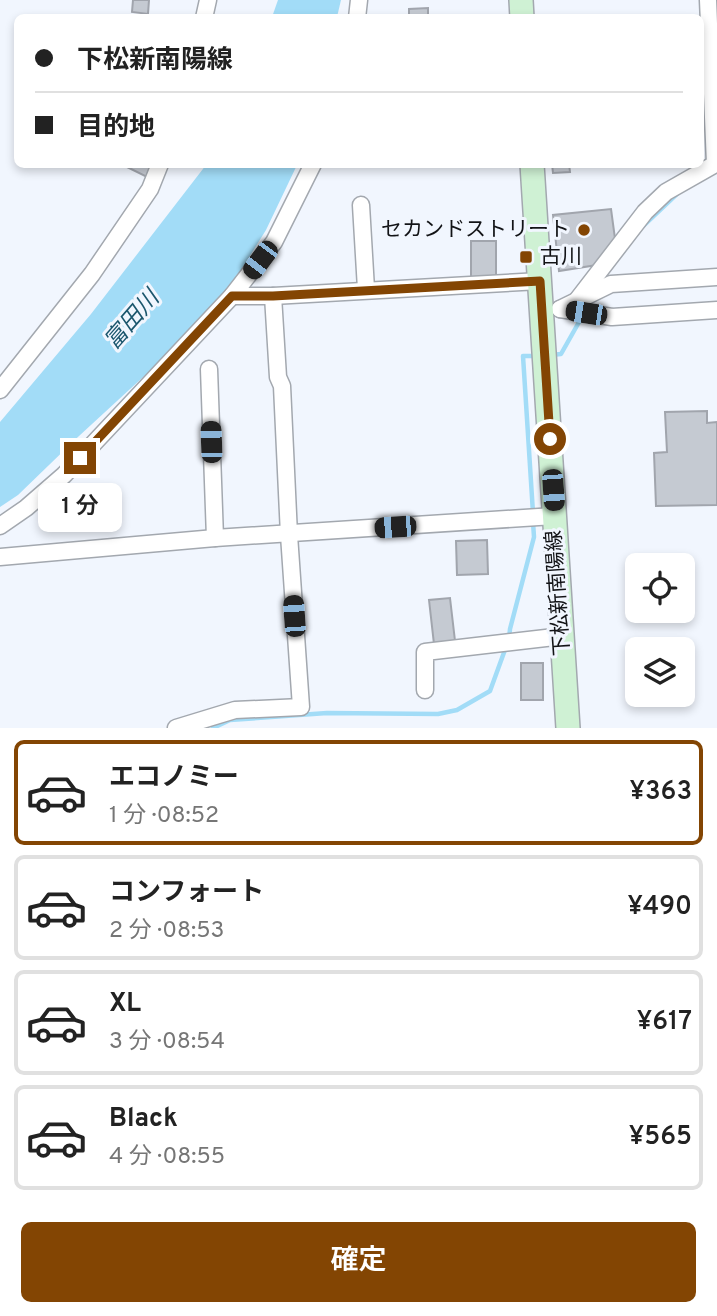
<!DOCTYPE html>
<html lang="ja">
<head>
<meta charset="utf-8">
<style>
  :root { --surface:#fff; --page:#f2f2f2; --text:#222; --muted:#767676; --line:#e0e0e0; --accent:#834503 }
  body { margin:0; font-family:Overpass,"Noto Sans JP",sans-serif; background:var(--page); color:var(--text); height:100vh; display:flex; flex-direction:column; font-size:26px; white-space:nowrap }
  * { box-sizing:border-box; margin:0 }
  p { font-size:23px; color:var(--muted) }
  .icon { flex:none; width:38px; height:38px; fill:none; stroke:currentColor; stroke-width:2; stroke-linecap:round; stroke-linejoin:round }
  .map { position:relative; height:728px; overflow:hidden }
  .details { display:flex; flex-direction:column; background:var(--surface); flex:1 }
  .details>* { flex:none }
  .banner { position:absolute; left:14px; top:14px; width:690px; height:154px; border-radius:10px; box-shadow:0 4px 10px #0003; display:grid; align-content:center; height:154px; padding:0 21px; background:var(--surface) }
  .controls { position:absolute; left:625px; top:553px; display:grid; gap:14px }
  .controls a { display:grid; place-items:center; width:70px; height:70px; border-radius:10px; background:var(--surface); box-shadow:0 4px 10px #0003; font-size:35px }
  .end { position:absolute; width:32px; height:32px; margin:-16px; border:9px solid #834503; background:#fff; box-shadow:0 0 0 4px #fff }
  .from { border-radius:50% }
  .bubble { position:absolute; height:49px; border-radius:10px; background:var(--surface); box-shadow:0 4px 10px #0003; font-size:23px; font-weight:600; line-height:49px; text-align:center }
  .car { position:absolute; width:21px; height:42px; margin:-21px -10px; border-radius:9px; box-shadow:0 0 5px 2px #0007; background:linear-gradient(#222 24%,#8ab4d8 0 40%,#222 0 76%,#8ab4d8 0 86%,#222 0) }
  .banner b { display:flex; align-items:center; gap:24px; height:66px; font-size:26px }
  .banner b+b { border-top:2px solid var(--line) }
  .banner i { width:18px; height:18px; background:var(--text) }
  ul { padding:12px 0 0; list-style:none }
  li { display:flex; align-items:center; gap:21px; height:105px; margin:0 14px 10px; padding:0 7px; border:4px solid var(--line); border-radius:10px }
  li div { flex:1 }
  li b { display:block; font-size:26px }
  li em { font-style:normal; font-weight:600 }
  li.active { border-color:var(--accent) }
  li>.icon { width:63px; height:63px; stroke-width:1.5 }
  .primary-button { display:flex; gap:14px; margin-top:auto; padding:14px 21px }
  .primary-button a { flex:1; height:80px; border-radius:10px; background:var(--accent); color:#fff; font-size:28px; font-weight:600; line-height:80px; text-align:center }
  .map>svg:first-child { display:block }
</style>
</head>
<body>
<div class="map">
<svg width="717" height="728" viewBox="0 0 717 728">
  <rect width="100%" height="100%" fill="#f1f6fe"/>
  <g fill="#a2dcf7">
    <path d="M278 0H341L337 17H272Z"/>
    <path d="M206 165H297L266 230 217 309 79 436 18 495 0 507V422L91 314Z"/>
  </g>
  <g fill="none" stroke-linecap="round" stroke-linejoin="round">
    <g stroke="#a2dcf7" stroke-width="4.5">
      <path d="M642 227 679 192"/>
      <path d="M551 355 561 354 583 315"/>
      <path d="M533 513 523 356H536"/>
      <path d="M509 639 510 629 534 537 533 522"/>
      <path d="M213 728 230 720 327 713 438 714 457 710 490 691 506 647"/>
    </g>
  </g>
  <g fill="#c5cad2" stroke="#a1a5ad" stroke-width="2">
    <path d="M133 0H149L148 14 132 12Z"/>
    <path d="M428 8V18H409V9Z"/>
    <path d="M121 164H153L147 177Z"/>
    <path d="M552 164H569L570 172 553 173Z"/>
    <path d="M611 209 616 246 603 264 559 271 553 215Z"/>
    <rect x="471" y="241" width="25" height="37"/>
    <path d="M707 411V423L717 422V505L656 506 654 453 667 452 665 412Z"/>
    <path d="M487 540 488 574 457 575 456 541Z"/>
    <path d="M450 598 455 641 434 644 429 600Z"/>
    <rect x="521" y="663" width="22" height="37"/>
  </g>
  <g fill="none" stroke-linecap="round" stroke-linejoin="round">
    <g stroke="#a3a8af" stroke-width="19">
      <g id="street">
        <path d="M708 0 715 164"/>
        <path d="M204 18 208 0"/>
        <path d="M357 18 359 0"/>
        <path d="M361 205 366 289"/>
        <path d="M232 296H273L540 281"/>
        <path d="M578 299 645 212 666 192 717 163"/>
        <path d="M560 309 611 284 717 277"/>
        <path d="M560 309 612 317 717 310"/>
        <path d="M209 369 215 538"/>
        <path d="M0 390 92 274 150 189 160 164"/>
        <path d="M0 526 26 508 64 475 232 296 274 242 313 164"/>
        <path d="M0 557 215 538 554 516"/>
        <path d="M425 690V652L563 636"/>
        <path d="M176 728 235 710 301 707 289 535 282 386 278 377 273 296"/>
      </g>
    </g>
    <g stroke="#a3a8af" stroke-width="26">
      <g id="secondary">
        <path d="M521 0 522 18"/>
        <path d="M532 164 568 728"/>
      </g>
    </g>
    <use href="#street" stroke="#fff" stroke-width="16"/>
    <use href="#secondary" stroke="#cff1d4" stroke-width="23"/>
  </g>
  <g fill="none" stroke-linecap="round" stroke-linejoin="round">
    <path stroke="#834503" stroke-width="9" d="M80 458 232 296H273L540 281 550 439"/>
  </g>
  <g fill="#834503" stroke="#f1f6fe" stroke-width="2.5">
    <circle cx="584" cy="230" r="7"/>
    <rect x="519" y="250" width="14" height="14" rx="3.5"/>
  </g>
  <g text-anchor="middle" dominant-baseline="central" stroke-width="6" stroke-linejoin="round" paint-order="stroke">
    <g font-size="21" fill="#121316" stroke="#f1f6fe" text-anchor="end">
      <text x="570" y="230">セカンドストリート</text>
      <text x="540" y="257" text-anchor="start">古川</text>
    </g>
    <g font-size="21" fill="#121316" stroke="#f1f6fe">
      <text transform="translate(559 593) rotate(-94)">下松新南陽線</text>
    </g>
    <g font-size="23" font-style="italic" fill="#1b566d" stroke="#f1f6fe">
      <text transform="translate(133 321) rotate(-49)">富田川</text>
    </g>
  </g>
</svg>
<div class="controls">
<a><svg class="icon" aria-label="locate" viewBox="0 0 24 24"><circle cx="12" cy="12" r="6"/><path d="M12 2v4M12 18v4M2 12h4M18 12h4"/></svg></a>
<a><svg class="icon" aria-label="layers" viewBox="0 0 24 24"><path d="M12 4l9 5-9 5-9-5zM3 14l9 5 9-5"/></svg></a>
</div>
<i class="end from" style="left:550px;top:439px"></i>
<i class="end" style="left:80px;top:458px"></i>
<div class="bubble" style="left:38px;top:483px;width:84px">1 分</div>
<i class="car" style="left:260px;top:260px;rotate:217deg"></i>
<i class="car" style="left:586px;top:313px;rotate:279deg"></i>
<i class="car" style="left:211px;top:442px;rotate:358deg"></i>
<i class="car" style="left:553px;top:490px;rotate:176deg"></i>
<i class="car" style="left:395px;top:527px;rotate:266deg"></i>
<i class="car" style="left:294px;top:616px;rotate:356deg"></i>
<div class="banner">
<b><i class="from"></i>下松新南陽線</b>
<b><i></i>目的地</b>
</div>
</div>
<section class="details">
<ul>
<li class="active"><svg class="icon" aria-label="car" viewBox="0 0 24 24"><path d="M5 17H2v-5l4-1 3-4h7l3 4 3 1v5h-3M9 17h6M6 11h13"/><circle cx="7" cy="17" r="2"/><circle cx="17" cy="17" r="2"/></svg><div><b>エコノミー</b><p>1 分 · 08:52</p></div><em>¥363</em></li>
<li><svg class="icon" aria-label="car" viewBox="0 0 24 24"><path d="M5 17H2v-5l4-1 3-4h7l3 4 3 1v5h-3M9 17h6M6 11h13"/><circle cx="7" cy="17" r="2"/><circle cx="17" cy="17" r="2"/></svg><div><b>コンフォート</b><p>2 分 · 08:53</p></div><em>¥490</em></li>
<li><svg class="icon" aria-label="car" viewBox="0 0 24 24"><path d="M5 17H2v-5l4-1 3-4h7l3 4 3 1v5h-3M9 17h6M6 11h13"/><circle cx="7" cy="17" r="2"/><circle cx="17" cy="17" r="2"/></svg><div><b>XL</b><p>3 分 · 08:54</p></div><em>¥617</em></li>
<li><svg class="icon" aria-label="car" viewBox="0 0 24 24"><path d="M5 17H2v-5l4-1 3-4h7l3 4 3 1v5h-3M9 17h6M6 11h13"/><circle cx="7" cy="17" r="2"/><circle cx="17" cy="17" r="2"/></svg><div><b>Black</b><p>4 分 · 08:55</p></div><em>¥565</em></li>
</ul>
<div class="primary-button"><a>確定</a></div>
</section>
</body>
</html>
